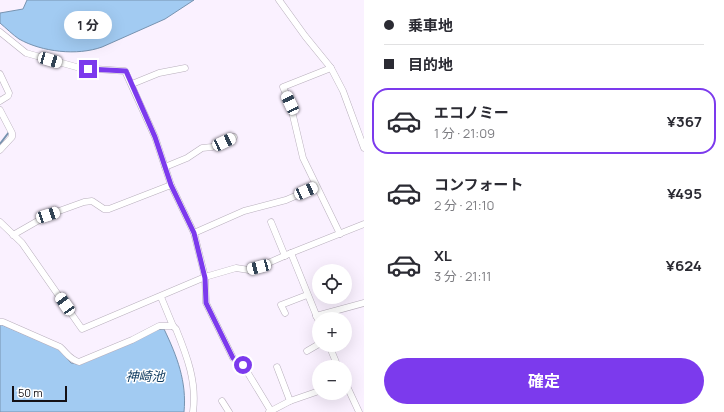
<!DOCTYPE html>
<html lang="ja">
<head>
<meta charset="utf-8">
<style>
  :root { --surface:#fff; --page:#f7f7f7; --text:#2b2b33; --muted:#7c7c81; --line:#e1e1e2; --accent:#7c3aed }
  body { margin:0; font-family:Manrope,"Noto Sans JP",sans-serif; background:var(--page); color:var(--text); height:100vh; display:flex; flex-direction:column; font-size:15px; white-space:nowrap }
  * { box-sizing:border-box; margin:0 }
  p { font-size:13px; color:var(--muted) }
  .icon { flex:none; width:22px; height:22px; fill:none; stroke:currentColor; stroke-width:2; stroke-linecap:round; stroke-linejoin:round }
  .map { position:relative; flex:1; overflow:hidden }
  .side { display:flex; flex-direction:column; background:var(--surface); width:360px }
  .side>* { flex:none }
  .top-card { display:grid; align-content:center; height:88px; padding:0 20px; background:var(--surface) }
  .tools { position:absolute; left:312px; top:264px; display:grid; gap:8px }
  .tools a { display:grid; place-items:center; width:40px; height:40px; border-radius:50%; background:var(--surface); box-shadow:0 4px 16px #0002; font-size:20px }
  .scale { position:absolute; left:12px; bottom:10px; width:55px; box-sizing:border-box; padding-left:4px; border:2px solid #141015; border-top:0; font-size:11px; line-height:14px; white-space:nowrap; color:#141015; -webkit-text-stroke:3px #fff; paint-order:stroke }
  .end { position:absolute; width:18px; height:18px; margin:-9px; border:5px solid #7c3aed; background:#fff; box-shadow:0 0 0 2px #fff }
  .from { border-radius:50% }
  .bubble { position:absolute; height:28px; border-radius:14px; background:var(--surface); box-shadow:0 4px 16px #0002; font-size:13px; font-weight:700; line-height:28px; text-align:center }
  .car { position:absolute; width:12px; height:24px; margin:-12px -6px; border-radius:5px; box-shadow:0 0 3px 1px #0007; background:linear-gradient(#fff 24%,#345 0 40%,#fff 0 76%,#345 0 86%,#fff 0) }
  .top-card b { display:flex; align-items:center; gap:14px; height:38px; font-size:15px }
  .top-card b+b { border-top:1px solid var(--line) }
  .top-card i { width:10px; height:10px; background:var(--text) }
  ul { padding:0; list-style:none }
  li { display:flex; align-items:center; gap:12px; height:66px; margin:0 8px 6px; padding:0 12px; border:2px solid transparent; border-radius:16px }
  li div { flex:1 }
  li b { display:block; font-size:15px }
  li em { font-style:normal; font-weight:700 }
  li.active { border-color:var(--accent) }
  li>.icon { width:36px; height:36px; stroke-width:1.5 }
  .action { display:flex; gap:8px; margin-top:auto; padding:8px 20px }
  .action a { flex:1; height:46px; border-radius:24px; background:var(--accent); color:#fff; font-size:16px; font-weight:700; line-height:46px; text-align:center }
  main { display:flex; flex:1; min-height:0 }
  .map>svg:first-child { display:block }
</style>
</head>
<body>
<main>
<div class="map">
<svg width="364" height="412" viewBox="0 0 364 412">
  <rect width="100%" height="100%" fill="#faf1ff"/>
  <g fill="#a2cbf2" stroke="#7793b0">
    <path d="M27 0H194L165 19 102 47C77 56 42 52 19 39 13 35 6 28 0 23V13L23 9Z"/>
    <path d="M0 324 59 349 71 363 78 364 134 342 155 330 164 329C177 356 187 382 184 412H0Z"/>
  </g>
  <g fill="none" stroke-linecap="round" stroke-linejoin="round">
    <path stroke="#7793b0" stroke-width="2" d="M0 144 9 132"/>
    <g stroke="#b8afbc" stroke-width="7">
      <g id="street">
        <path d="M279 0 305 36 331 68 343 91 364 148"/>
        <path d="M0 32 26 53 80 68 125 71 155 137 171 185 194 233 205 277 206 303 233 358 243 365 271 411"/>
        <path d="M331 68 283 87 290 103 303 158 340 234"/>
        <path d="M0 74 9 93 8 96 0 101"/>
        <path d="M132 84 159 73 185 68"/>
        <path d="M0 110 12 133V137L0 150"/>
        <path d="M165 167 187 158 202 148 212 147 234 137"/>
        <path d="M0 222 22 243 82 329 205 277 236 268 249 270 259 267 291 253"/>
        <path d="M271 222 285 256"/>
        <path d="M194 233 244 211 286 200 316 187"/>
        <path d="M13 235 48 215 84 202 92 201 104 209H109L171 185"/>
        <path d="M161 297 173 326 176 329C187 356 197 382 193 412"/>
        <path d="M285 313 281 305 307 295"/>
        <path d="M316 316 364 303"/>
        <path d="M0 322H3L60 347C67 353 69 359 79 362L132 340 159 326H173"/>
        <path d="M319 322 291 253 364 224"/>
        <path d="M329 345 338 367"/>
        <path d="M307 351 319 344"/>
        <path d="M277 367 290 401"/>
        <path d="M345 382 359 412"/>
        <path d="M222 401 229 412"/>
        <path d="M269 412 290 401 319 391"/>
      </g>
    </g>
    <use href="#street" stroke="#fff" stroke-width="6"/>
  </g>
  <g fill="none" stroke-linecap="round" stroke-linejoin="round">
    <path stroke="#7c3aed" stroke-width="5" d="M88 69 126 71 155 137 171 185 194 233 205 278 206 303 233 358 243 365"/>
  </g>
  <g text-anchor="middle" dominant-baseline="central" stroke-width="3" stroke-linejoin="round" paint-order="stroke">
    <g font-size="13" font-style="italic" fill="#0b385d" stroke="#fff">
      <text x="145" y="376">神崎池</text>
    </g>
  </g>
</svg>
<div class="tools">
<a><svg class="icon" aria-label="locate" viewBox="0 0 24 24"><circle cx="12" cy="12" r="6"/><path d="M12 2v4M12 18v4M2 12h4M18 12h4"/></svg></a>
<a>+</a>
<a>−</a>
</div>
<div class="scale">50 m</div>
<i class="end from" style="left:243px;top:365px"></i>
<i class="end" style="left:88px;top:69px"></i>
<div class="bubble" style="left:64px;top:11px;width:48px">1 分</div>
<i class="car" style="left:50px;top:60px;rotate:106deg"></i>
<i class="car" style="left:290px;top:103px;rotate:335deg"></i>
<i class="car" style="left:224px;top:142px;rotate:65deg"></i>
<i class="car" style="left:306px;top:191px;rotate:66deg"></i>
<i class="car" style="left:48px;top:215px;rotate:72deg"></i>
<i class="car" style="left:259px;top:267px;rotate:255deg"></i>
<i class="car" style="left:65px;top:304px;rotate:325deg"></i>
</div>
<section class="side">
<div class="top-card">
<b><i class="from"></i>乗車地</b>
<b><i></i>目的地</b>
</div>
<ul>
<li class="active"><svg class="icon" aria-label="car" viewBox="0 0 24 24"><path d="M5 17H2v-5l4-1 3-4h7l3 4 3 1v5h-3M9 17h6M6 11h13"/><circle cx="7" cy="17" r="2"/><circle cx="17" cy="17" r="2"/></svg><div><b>エコノミー</b><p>1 分 · 21:09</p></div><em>¥367</em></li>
<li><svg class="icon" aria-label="car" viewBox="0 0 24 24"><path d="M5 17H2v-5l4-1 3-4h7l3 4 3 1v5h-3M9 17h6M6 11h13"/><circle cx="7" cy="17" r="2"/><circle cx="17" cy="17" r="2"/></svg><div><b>コンフォート</b><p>2 分 · 21:10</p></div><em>¥495</em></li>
<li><svg class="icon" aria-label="car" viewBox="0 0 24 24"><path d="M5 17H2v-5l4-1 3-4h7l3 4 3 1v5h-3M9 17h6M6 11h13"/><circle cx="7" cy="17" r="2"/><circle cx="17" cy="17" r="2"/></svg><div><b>XL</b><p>3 分 · 21:11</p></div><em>¥624</em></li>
</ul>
<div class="action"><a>確定</a></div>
</section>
</main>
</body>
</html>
